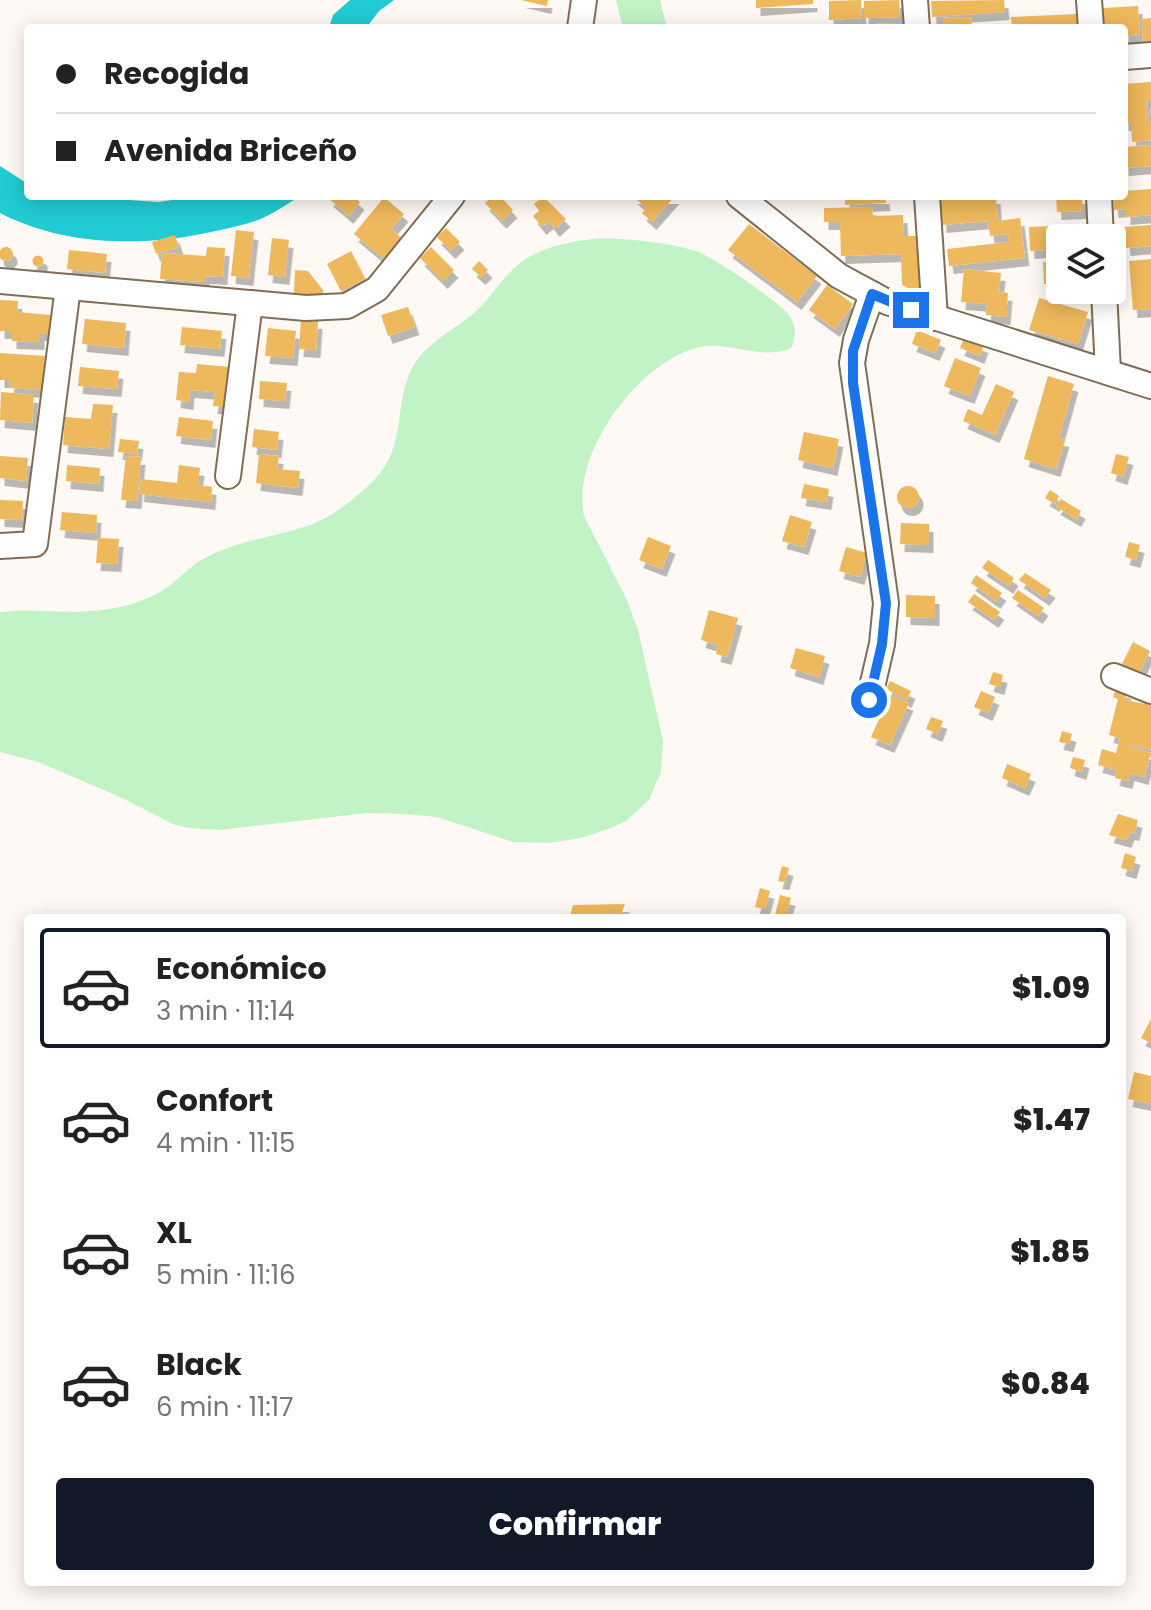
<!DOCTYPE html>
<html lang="es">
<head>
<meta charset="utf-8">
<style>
  :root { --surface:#fff; --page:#f6f6f6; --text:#222; --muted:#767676; --line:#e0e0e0; --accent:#111827 }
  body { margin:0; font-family:Poppins,sans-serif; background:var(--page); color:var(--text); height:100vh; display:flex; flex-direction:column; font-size:30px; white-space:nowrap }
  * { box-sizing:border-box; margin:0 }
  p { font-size:26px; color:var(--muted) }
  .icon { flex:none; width:44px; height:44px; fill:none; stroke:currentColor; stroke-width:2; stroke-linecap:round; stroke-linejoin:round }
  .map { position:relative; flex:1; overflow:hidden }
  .drawer { position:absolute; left:24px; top:914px; width:1102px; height:672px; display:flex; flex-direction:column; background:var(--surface); border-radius:8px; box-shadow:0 4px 20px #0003 }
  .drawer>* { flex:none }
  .guide { position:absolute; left:24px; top:24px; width:1104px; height:176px; border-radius:8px; box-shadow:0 4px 20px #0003; display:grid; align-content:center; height:176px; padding:0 32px; background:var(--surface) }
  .controls { position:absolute; left:1046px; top:224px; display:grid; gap:16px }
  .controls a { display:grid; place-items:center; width:80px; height:80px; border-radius:8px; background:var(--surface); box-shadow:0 4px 20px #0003; font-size:40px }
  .end { position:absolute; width:36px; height:36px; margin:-18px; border:10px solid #1a73e8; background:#fff; box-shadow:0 0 0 4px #fff }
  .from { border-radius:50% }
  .guide b { display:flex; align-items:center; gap:28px; height:76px; font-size:30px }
  .guide b+b { border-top:2px solid var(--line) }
  .guide i { width:20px; height:20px; background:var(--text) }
  ul { padding:14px 0 0; list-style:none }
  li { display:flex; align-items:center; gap:24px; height:120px; margin:0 16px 12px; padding:0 16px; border:4px solid transparent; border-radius:8px }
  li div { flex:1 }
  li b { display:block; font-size:30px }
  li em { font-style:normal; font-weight:800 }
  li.current { border-color:var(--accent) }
  li>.icon { width:72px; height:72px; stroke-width:1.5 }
  .cta { display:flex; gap:16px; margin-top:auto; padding:16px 32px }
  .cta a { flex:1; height:92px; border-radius:8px; background:var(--accent); color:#fff; font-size:32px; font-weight:800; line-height:92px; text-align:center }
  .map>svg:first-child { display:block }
</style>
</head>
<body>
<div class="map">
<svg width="1151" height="1610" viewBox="0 0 1151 1610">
  <defs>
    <filter id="shadow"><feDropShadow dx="4.5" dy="8" stdDeviation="0" flood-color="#0004"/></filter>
  </defs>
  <rect width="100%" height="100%" fill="#fef9f4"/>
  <g fill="#c1f3c6">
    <path d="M616 0H660L667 28H623Z"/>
    <path d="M604 238C636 240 666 242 696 251 712 256 785 305 791 318 796 328 796 338 791 348 762 361 730 341 700 347 639 361 571 453 584 516L627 600 638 630 663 741 661 772 649 800 626 821 611 828 581 838 549 843 513 842 437 817 404 814 367 813 220 830 190 828 175 825 118 796 38 762 0 752V612C38 608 77 616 115 608 129 606 147 599 160 592 178 582 190 564 209 556 240 540 275 537 307 526 329 519 351 502 368 486 407 451 393 416 409 375 420 346 451 332 474 313 493 296 505 271 529 257 551 244 579 240 604 238Z"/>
  </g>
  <g fill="#21cbd3">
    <path d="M350 0H394L379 11 366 28H329L333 15Z"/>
    <path d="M0 166 28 184V196H71L158 202 200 196H301C288 203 276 212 263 218 249 224 232 227 216 231 145 247 66 247 0 213Z"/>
  </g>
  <g fill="#eeb85c" filter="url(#shadow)">
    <path d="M521 0H548L547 6Z"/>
    <path d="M756 0H813V4L756 8Z"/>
    <path d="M861 0 862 18 829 20V1Z"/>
    <path d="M899 0 900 17 864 18V1Z"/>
    <path d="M1004 0 1005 12 932 17 931 1Z"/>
    <path d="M1138 6 1140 35 1124 36V28H1104L1103 8Z"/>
    <path d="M1078 14 1079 28H1012L1011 17Z"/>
    <path d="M971 17 972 28H943V18Z"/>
    <path d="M1151 18V41L1143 42 1142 19Z"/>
    <path d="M900 23 901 28H850V25Z"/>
    <path d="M1151 82V101H1146L1148 121H1151V140L1132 142 1131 123H1124V84Z"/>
    <path d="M1151 145V166L1124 168V147Z"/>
    <path d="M1151 189V215L1126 217V209L1114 210 1113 196H1124V191Z"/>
    <path d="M331 196H353L360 202 349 216 329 199Z"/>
    <path d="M492 196H500L513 210 502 221 485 203Z"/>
    <path d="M543 196 566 219 555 229 549 221 542 227 533 216 539 211 534 204Z"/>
    <path d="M633 196H675L652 222 642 213 646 208Z"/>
    <path d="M845 196H885L886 203 845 205Z"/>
    <path d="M940 196H956V199L996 196 998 221 1020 218 1025 258 949 266 947 249 1009 242 1008 234 990 236 988 221 942 225Z"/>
    <path d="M1056 196H1082L1083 211 1057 212Z"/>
    <path d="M384 197 404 214 391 229 403 239 385 260 354 234Z"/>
    <path d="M872 207 873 216 903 215 904 236H920L922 295 902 285 901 254 841 256 840 222H824V208Z"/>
    <path d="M749 224 817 276 797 302 728 250Z"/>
    <path d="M1074 225 1075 238H1060V249L1030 251 1029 227Z"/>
    <path d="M1151 225V246L1126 248 1124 227Z"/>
    <path d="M446 228 460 242 451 251 437 237Z"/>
    <path d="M236 230 254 232 249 278 231 276Z"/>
    <path d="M175 235 179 247 156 254 152 242Z"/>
    <path d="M272 238 289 240 285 277 268 275Z"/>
    <circle cx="6" cy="254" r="7"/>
    <path d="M207 247 225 248 223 277 205 276V282L160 279 162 253 206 256Z"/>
    <path d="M431 247 454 270 443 281 420 258Z"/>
    <path d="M69 250 107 254 105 273 67 269Z"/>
    <path d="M351 251 365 279 341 291 327 264Z"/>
    <circle cx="38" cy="261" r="5.5"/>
    <path d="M1151 259V309L1133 310 1129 261Z"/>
    <path d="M479 261 488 270 481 277 472 269Z"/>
    <path d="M1043 262H1060V284H1044Z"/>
    <path d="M964 269 1001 273 999 292 1008 293 1006 317 986 315 987 304 961 302Z"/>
    <path d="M295 270 308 271 323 290V295L294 293Z"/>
    <path d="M827 285 853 304 835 329 809 310Z"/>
    <path d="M1039 298 1088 312 1078 344 1029 330Z"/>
    <path d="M0 300 18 301 17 312 50 315 49 334 40 333V342L12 341V331H0Z"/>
    <path d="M408 307 415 327 388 336 381 315Z"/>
    <path d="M85 319 126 323 124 348 82 344Z"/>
    <path d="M301 320 318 321 316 350 299 349Z"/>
    <path d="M182 327 222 331 220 349 180 345Z"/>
    <path d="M268 328 296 331 293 358 265 356Z"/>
    <path d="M917 330 941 340 935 353 912 344Z"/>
    <path d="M964 338 984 345 980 356 960 348Z"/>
    <path d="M0 353 45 356 42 390 9 388 10 380H0Z"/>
    <path d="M955 358 981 368 970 396 944 386Z"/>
    <path d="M197 364 230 367 226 407 213 406 215 392 190 390 189 402 176 400 179 372 196 373Z"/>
    <path d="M80 367 119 371 117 389 78 386Z"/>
    <path d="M1048 376 1074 384 1059 438 1065 439 1056 469 1024 459Z"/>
    <path d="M260 381 287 383 285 401 259 399Z"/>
    <path d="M996 384 1014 392 995 435 963 421 968 409 982 415Z"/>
    <path d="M1 392 34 395 32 423 0 420Z"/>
    <path d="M93 404 113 405 109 449 63 445 65 417 91 419Z"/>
    <path d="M179 417 213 421 211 440 176 436Z"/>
    <path d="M254 429 279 432 277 450 252 447Z"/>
    <path d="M804 432 839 439 833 468 798 460Z"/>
    <path d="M120 439 139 441 137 454 118 452Z"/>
    <path d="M259 454 279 456 277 469 300 471 298 488 256 483Z"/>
    <path d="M1116 454 1129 457 1123 477 1111 473Z"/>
    <path d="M0 456 28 458 26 481 0 478Z"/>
    <path d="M126 456 141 457 137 501 121 500Z"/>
    <path d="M67 465 100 468 99 484 66 481Z"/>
    <path d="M179 465 200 468 198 485 212 487 211 502 139 494 141 479 177 483Z"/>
    <path d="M804 484 829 489 827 502 801 498Z"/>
    <circle cx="908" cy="497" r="11"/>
    <path d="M1050 490 1059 496 1055 504 1045 498Z"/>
    <path d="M1061 499 1081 511 1077 519 1056 507Z"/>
    <path d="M0 500 23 501 22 520 0 519Z"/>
    <path d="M62 512 97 515 96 533 60 530Z"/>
    <path d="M790 515 812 522 804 547 782 541Z"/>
    <path d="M901 523 929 524V545L900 544Z"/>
    <path d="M648 537 671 546 662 569 639 560Z"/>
    <path d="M98 538 119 539 117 564 96 563Z"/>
    <path d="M1129 542 1140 545 1136 560 1125 557Z"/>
    <path d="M846 547 867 553 860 577 839 571Z"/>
    <path d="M988 560 1014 578 1009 586 982 568Z"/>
    <path d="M1025 573 1051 590 1045 598 1019 580Z"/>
    <path d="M976 575 1002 593 996 601 971 583Z"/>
    <path d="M1018 590 1044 608 1038 616 1012 598Z"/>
    <path d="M974 594 1000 612 994 620 968 602Z"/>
    <path d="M906 595 935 596V618L906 617Z"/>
    <path d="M709 610 738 618 727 657 716 654 718 645 701 640Z"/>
    <path d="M1133 642 1150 651 1139 673 1122 664Z"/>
    <path d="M796 648 825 656 819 677 790 668Z"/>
    <path d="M993 672 1003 675 1000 687 989 684Z"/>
    <path d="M890 681 911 691 907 700 886 689Z"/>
    <path d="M1116 688 1127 691 1125 700 1151 705V750L1130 745 1129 747 1151 753 1144 777 1130 773 1128 781 1115 778 1117 770 1098 765 1102 749 1116 753 1120 738 1109 735 1118 699 1113 697Z"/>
    <path d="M981 691 995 697 988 713 974 707Z"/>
    <path d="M890 695 909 703 890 745 871 737Z"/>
    <path d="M931 717 943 721 938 734 926 729Z"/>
    <path d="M1062 731 1072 734 1069 744 1059 742Z"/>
    <path d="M1073 757 1085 760 1082 772 1070 768Z"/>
    <path d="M1007 764 1031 774 1025 788 1002 778Z"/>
    <path d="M1118 814 1138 820 1135 833 1130 832 1127 840 1109 835Z"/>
    <path d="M1125 853 1136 857 1132 871 1121 868Z"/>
    <path d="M782 866 789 868 785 882 778 881Z"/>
    <path d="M760 888 770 891 765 909 755 907Z"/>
    <path d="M780 895 791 898 785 918 775 915Z"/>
    <path d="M625 904 620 918H563L564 914 570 916 573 905Z"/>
    <path d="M1151 1019V1043L1141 1038Z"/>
    <path d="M1134 1072 1151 1076V1104L1128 1099Z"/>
  </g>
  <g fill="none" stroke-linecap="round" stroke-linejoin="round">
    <g stroke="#806d56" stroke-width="28">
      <g id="minor">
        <path d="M915 0 917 28"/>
        <path d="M1089 0 1091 28"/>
        <path d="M580 28 584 0"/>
        <path d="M1124 57 1151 55"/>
        <path d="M739 196 839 276 887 302 1151 386"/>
        <path d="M927 196 935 318"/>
        <path d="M1099 196 1101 238"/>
        <path d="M0 281 306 308 347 306 377 289 452 196"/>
        <path d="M1104 290 1108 372"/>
        <path d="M228 476 250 303"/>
        <path d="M0 546 35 544 68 287"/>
        <path d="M1114 676 1151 691"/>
        <path d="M869 700 882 644 886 603 852 363 856 340 872 294"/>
      </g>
    </g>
    <use href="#minor" stroke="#fff" stroke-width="24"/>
  </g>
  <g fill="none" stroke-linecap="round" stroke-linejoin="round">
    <path stroke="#1a73e8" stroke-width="10" d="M869 700 882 644 886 603 853 383V351L872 294 911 310"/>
  </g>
</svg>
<div class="controls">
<a><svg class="icon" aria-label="layers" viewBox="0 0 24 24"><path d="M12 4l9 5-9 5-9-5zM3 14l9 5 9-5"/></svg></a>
</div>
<i class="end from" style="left:869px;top:700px"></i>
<i class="end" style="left:911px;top:310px"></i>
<div class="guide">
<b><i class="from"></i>Recogida</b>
<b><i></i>Avenida Briceño</b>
</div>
<section class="drawer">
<ul>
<li class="current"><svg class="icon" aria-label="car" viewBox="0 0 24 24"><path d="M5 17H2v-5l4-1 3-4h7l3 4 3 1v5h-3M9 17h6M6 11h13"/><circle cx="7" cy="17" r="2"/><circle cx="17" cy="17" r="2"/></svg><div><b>Económico</b><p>3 min · 11:14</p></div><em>$1.09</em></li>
<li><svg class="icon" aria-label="car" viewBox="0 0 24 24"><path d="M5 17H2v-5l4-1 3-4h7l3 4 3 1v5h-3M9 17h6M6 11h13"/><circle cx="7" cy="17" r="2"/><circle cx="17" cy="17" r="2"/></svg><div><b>Confort</b><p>4 min · 11:15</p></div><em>$1.47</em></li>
<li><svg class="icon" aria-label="car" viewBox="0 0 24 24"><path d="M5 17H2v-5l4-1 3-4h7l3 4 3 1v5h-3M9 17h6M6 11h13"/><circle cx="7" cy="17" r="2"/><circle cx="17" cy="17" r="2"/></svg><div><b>XL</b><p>5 min · 11:16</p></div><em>$1.85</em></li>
<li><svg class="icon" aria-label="car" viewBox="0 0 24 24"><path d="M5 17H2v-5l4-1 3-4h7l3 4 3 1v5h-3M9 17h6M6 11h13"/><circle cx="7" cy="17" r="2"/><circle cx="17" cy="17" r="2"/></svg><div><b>Black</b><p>6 min · 11:17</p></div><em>$0.84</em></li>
</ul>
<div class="cta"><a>Confirmar</a></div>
</section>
</div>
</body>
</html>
